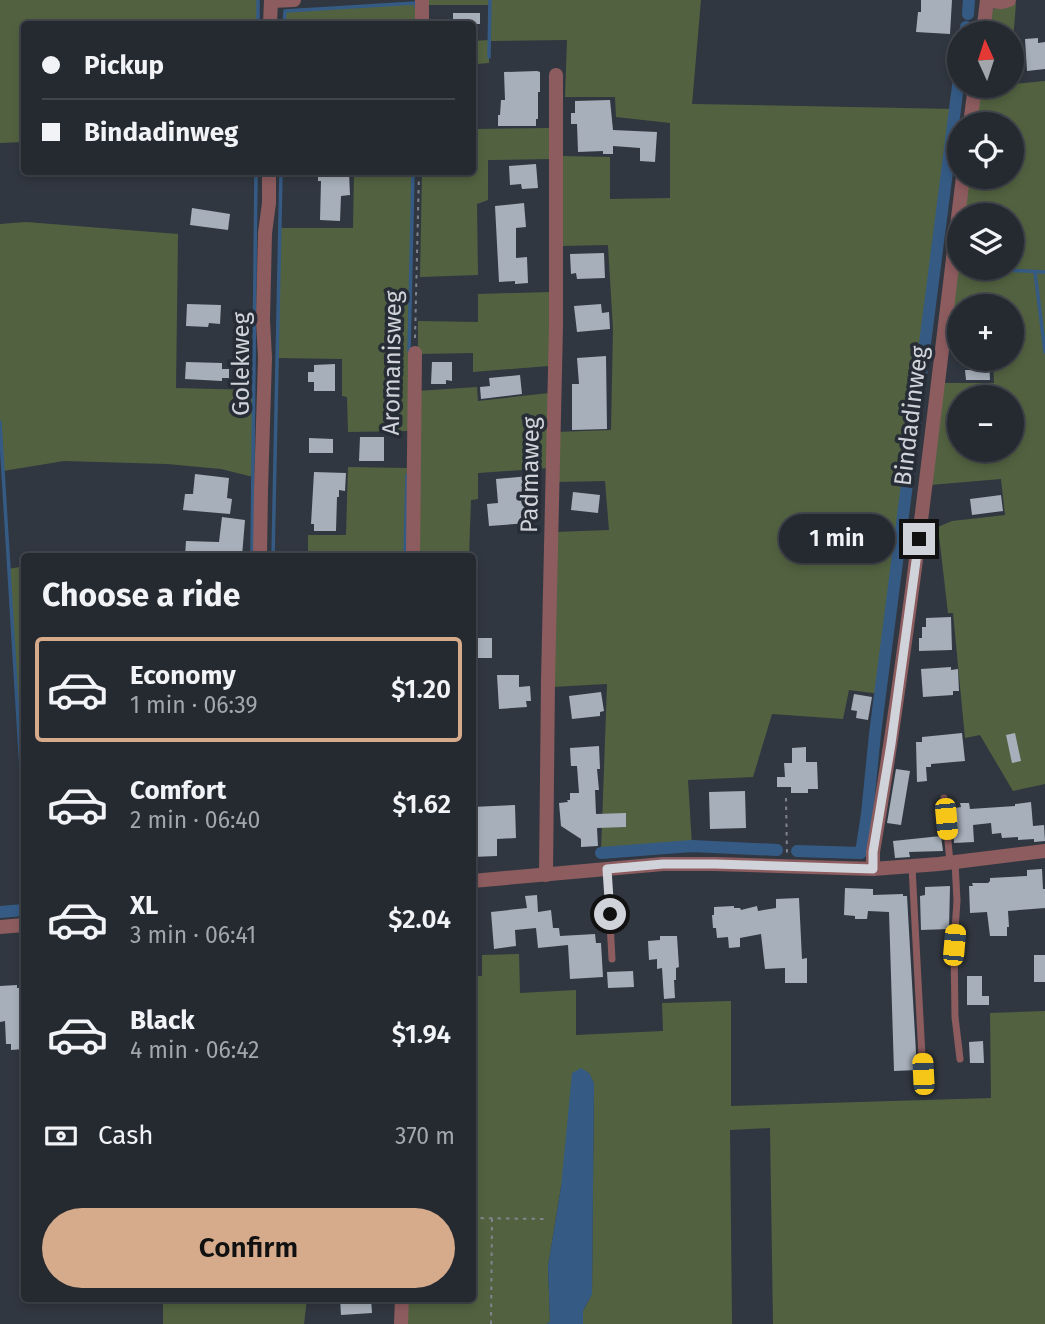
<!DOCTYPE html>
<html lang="en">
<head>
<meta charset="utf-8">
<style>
  :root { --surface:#252930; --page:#2d3138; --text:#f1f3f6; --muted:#a3a6ab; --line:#42454c; --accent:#d6ab8b }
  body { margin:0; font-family:"Fira Sans",sans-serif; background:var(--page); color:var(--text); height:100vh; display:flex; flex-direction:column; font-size:26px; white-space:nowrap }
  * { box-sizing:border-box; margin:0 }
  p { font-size:23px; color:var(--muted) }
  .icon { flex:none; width:38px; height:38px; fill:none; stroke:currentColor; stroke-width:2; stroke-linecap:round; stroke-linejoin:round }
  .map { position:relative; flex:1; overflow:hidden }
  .details { position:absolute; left:21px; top:553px; width:455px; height:749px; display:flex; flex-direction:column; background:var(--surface); border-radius:7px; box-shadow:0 4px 10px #0003,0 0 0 2px var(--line) }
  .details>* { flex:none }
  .guide { position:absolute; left:21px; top:21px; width:455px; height:154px; border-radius:7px; box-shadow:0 4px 10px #0003,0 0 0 2px var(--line); display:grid; align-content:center; height:154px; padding:0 21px; background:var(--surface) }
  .needle { width:46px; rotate:357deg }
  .fabs { position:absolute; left:947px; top:21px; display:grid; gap:14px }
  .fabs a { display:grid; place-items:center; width:77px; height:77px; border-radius:50%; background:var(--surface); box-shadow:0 4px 10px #0003,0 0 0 2px var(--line); font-size:35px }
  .end { position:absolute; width:32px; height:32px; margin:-16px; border:9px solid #d0d4da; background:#111; box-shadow:0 0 0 4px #111 }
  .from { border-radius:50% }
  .bubble { position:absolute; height:49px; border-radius:24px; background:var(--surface); box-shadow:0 4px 10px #0003,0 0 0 2px var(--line); font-size:23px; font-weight:600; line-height:49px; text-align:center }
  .car { position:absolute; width:21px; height:42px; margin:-21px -10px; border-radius:9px; box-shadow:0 0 5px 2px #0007; background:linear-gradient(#f5c518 24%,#345 0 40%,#f5c518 0 76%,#345 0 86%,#f5c518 0) }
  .guide b { display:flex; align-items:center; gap:24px; height:66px; font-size:26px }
  .guide b+b { border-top:2px solid var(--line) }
  .guide i { width:18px; height:18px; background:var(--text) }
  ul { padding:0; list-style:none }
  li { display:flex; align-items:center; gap:21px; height:105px; margin:0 14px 10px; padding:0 7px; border:4px solid transparent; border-radius:7px }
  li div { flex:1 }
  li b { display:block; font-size:26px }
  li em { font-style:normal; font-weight:600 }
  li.current { border-color:var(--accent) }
  li>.icon { width:63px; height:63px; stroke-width:1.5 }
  h2 { padding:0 21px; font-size:32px; line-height:84px }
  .pay { display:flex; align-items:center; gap:18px; height:77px; padding:0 21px; font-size:26px }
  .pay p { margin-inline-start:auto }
  .action { display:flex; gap:14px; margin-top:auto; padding:14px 21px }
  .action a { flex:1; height:80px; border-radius:42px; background:var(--accent); color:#111; font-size:28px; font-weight:600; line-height:80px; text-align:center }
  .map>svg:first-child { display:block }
</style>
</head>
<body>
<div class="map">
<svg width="1045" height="1324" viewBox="0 0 1045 1324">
  <rect width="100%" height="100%" fill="#313740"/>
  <g fill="#526240" fill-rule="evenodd">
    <path d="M0 0H258V24H24V142L0 143Z"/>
    <path d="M426 0H701L692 104 955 109 881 694 849 690 843 719 772 714 753 777 688 780 692 846 601 853 607 684 552 687 555 532 609 530 605 481 556 482 557 432 611 430 613 329 608 245 560 246 561 156 610 157V199L670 198V123L616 117 615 97H565L567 40 489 41V63L477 64V129L553 128 552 159 488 160V200L477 204 478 275 420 277 422 172H472L473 41 489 40V5H426Z"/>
    <path d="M416 3V24H285V11Z"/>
    <path d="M1016 3 1012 53V33H988L992 10 997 7Z"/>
    <path d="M1045 81V784L1013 791 980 735 965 738 953 613H948L938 527 952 521 1005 515 1001 479 930 485 942 383H994L993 359H1012V306H959V347H949L959 260V268H1012V215H965L969 177H1012V124H976L981 86H1012V84ZM959 397H1012V450H959Z"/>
    <path d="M354 172H413L408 431 348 432 347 397 342 396V359L278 358 280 228H353Z"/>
    <path d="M26 222 178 234 176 388 254 390 253 477 221 469 167 464 64 461 3 471 0 422V224Z"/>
    <path d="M551 292 549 366 473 372V353L418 354V321L478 322V294Z"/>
    <path d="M477 387 478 401 549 393V468L478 473V499L471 500 469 556H416L417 391Z"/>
    <path d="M348 467 407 468 405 556H308V535H346Z"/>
    <path d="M24 566V818L9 569Z"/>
    <path d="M519 954 520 993 576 990V1035L663 1031 662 1003 731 1001V1106L991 1098 990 1013 1045 1011V1324H773L770 1128 730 1130 732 1324H583V1311L592 1294 594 1083 589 1073 561 1187 548 1266 550 1321 547 1324H405L406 1299 472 1298V976H482V955Z"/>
    <path d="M163 1299H307L304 1324H163Z"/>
  </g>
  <path fill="#355b85" d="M581 1068 589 1073 594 1083 592 1294 583 1311V1324H547L550 1321 548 1266 561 1187 572 1073Z"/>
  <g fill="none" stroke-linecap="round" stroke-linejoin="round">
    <g stroke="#355b85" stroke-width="3.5">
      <path d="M258 24V0"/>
      <path d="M284 24 285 11 416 3V7"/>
      <path d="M489 57 490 0"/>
      <path d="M966 268 1045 272"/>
      <path d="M1035 272 1045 352"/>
      <path d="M409 351 413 172"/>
      <path d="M0 422 24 818"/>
      <path d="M252 556 256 172"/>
      <path d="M273 556 281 172"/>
      <path d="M405 556 407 475"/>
    </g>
    <g stroke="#355b85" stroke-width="12">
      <path d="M968 14 969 0"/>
      <path d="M965 33 966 27"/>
      <path d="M797 851 861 853 867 814 875 734 959 78"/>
      <path d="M601 853 692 846 777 850"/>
      <path d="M0 912 24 910"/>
    </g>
  </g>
  <g fill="#a7afba">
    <path d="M921 0H952L950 34 916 32 918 12H921Z"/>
    <rect x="453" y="13" width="27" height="11"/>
    <path d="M1038 38V43L1045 42V69L1027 71 1025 39Z"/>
    <path d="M537 71 540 72V92H538V119H536V126H498V115H500L501 100H505L504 72Z"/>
    <path d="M610 100 613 130 657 132 655 162 640 161V148L613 146V154H603V151L578 152 577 124H571V113H575V101Z"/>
    <path d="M536 164 538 188 522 189 521 184 510 185 509 166Z"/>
    <path d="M318 172H349L350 195 341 196 340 221 320 220 321 181H318Z"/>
    <path d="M524 203 526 227 516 228V258L527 257 528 283 515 284V281L499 282 495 206Z"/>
    <path d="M192 208 230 214 228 230 190 225Z"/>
    <path d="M604 253 605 278 577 279 576 273 571 274 570 254Z"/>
    <path d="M187 304 221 305 220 324 209 323 208 327 186 326Z"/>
    <path d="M601 304 602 313 609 312 610 329 577 332 574 306Z"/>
    <path d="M606 356 607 429 572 430V384H579L577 358Z"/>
    <path d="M970 359H989L990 380H966L965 370H971Z"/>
    <path d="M186 362 222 363V369H229V378H222V381L185 379Z"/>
    <path d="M432 362H452V381L446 380V384H431Z"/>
    <path d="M335 364V391H314V382H308V372H314V365Z"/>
    <path d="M520 375 522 394 481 399 480 387 490 386 489 378Z"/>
    <path d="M360 437H384V461H359Z"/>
    <path d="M309 438 333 439V453H309Z"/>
    <path d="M314 472 346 473 345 491 339 490V497H337L336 531H314V524H311Z"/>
    <path d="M195 474 229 478 227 498 232 499 230 514 183 510 185 494H193Z"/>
    <path d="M529 476 531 496 526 497 528 523 489 526 487 504 498 503 496 479Z"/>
    <path d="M573 492 600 495 598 513 571 510Z"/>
    <path d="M1001 495 1003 511 972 515 970 499Z"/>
    <path d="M222 517 245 520 242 556H185L186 541 219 542Z"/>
    <path d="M951 617 952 650 919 651V638H922V627H926V618Z"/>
    <rect x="472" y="638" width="20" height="20"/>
    <path d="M951 667V670L958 669 959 691H953V695L923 697 921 669Z"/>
    <path d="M497 675H519V687L530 686 531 701H526L527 707 499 709Z"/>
    <path d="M601 692 604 711 600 712V716L572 719 569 696Z"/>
    <path d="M854 694 872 697 868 720 856 718 857 711 851 710Z"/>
    <path d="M962 733 965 761 931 764V767H926L927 781 917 782 916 742H922V737Z"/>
    <path d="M1015 733 1021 761 1012 763 1006 735Z"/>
    <path d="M599 746 600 769H597L599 790H595L596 814 626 813V827L597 828 598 846 581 847V839L561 826 559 803 568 802 567 800H570V793H579L577 766H571L570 748Z"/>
    <path d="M806 747V762H817L818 789H808V793H791V787H777V777H785L784 763H792V748Z"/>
    <path d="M896 769 910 771 901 825 887 823Z"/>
    <path d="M745 791 746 828 710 829 709 792Z"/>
    <path d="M1031 802 1033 826 1044 825 1045 841 1034 842V839L1018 840V837L1002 838 1001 833 992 834 991 823 973 825 974 842 954 843 953 824H956L955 808 961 807 960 803H969L970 809 1015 806V804Z"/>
    <path d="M515 805 516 838 497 839V856L472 857V807Z"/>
    <path d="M941 836 943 851 909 852 910 857 895 858 893 841Z"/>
    <path d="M1042 869 1043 889H1045V908L1008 911 1009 927H1007V936H990L987 912 970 913 969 886H973L972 883H988L990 881V878L1027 876V870Z"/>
    <path d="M950 886 949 929 921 930 920 896 925 895V887Z"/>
    <path d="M845 888 873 889V895L903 894V896H907L917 1070 894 1071 889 912 868 911 867 919H855V916L844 915Z"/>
    <path d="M537 895 538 912 551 910 553 928H559L560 936 595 934 596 943H601L603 977 570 979 568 945 538 948 536 928 515 930 516 946 494 949 491 912 527 908 525 896Z"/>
    <path d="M799 898 802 959 807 958V983H785V968L765 969 761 934 740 938V947L729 948 728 937 717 938 716 928H713L712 915H714V907L734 906V908H740L741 910 757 906 758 911 776 908V899Z"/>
    <path d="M660 936H677L679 967 676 968V980H674L675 998 664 999 662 968 657 969V959L649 960 648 941 660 940Z"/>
    <rect x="1034" y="955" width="11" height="27"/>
    <path d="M633 971 634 987 608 988 607 972Z"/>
    <path d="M967 976H982V996H989V1005H967Z"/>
    <path d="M17 985V988H24V1049L11 1050V1044H6L5 1021 0 1022V986Z"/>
    <path d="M983 1041 984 1063H970L969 1042Z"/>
    <path d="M340 1298H371L372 1313 341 1315Z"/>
  </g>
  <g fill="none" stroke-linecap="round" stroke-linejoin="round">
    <g stroke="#80858d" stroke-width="2" stroke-dasharray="3.5 5" stroke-linecap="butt">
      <path d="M415 338 419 172"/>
      <path d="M786 798 787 855"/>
      <path d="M472 1218 545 1219"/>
      <path d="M491 1324 492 1218"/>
    </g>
    <g stroke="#8d5c5f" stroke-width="7">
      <path d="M944 798 950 863"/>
      <path d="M955 862 957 901 954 945 955 1017 960 1059"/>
      <path d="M912 867 923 1075"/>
      <path d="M607 869 612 959"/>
    </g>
    <g stroke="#8d5c5f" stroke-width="14">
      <path d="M271 1 294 0"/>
      <path d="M987 1 1002 2 1009 0"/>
      <path d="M270 24 271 0"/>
      <path d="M422 24V0"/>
      <path d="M983 33 987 0"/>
      <path d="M970 124 975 86"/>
      <path d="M260 556 261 489 265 358 263 320 265 233 269 203V172"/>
      <path d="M413 556 415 353"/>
      <path d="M873 869V852C911 628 935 402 963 177"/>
      <path d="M546 875 548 680 556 326V75"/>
      <path d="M401 1324 402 1298"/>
    </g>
    <g stroke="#8d5c5f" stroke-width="14">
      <path d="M472 881 663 864H715L873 869 939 864 1045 851"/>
      <path d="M0 927 24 925"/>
    </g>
  </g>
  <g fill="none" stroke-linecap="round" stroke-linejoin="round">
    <path stroke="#d0d4da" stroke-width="9" d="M610 914 607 869 663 864H715L873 869V852L891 744 919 539"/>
  </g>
  <g text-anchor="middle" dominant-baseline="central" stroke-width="7" stroke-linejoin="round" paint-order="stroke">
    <g font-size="24" fill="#d0d4da" stroke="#272d36">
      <text transform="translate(392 363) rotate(-89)">Aromanisweg</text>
      <text transform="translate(241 364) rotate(-90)">Golekweg</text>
      <text transform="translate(911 416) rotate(-83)">Bindadinweg</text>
      <text transform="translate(530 475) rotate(-89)">Padmaweg</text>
    </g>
  </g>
</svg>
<div class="fabs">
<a><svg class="needle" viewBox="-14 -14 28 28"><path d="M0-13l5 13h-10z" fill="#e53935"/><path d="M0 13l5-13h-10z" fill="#a3a6ab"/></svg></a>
<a><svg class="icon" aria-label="locate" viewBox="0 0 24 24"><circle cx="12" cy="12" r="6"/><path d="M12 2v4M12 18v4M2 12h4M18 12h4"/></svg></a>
<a><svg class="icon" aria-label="layers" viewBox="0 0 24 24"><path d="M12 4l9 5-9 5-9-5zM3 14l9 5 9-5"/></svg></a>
<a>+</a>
<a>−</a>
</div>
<i class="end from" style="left:610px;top:914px"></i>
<i class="end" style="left:919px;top:539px"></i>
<div class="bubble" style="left:779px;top:514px;width:116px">1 min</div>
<i class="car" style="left:946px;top:819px;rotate:175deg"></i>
<i class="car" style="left:954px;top:945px;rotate:5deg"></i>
<i class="car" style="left:923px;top:1074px;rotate:357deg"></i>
<div class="guide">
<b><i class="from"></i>Pickup</b>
<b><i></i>Bindadinweg</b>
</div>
<section class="details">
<h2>Choose a ride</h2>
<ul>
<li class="current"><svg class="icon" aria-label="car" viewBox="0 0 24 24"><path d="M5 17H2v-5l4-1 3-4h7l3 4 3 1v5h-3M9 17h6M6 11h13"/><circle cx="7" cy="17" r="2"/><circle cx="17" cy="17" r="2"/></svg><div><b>Economy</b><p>1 min · 06:39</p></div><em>$1.20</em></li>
<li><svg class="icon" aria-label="car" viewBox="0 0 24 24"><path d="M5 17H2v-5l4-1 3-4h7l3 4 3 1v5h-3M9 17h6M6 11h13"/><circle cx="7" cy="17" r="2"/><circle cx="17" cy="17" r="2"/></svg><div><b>Comfort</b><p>2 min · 06:40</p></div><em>$1.62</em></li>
<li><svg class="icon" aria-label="car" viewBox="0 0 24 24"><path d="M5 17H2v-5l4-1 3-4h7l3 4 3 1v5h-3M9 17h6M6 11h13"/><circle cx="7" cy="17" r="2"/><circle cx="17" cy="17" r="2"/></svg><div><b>XL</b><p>3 min · 06:41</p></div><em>$2.04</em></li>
<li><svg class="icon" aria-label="car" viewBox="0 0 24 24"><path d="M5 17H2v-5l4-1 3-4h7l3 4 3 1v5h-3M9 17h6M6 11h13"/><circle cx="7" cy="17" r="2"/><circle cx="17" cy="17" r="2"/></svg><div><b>Black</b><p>4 min · 06:42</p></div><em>$1.94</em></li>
</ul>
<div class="pay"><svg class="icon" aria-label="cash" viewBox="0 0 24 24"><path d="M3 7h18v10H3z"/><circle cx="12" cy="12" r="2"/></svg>Cash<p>370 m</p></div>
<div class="action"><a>Confirm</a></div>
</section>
</div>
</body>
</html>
